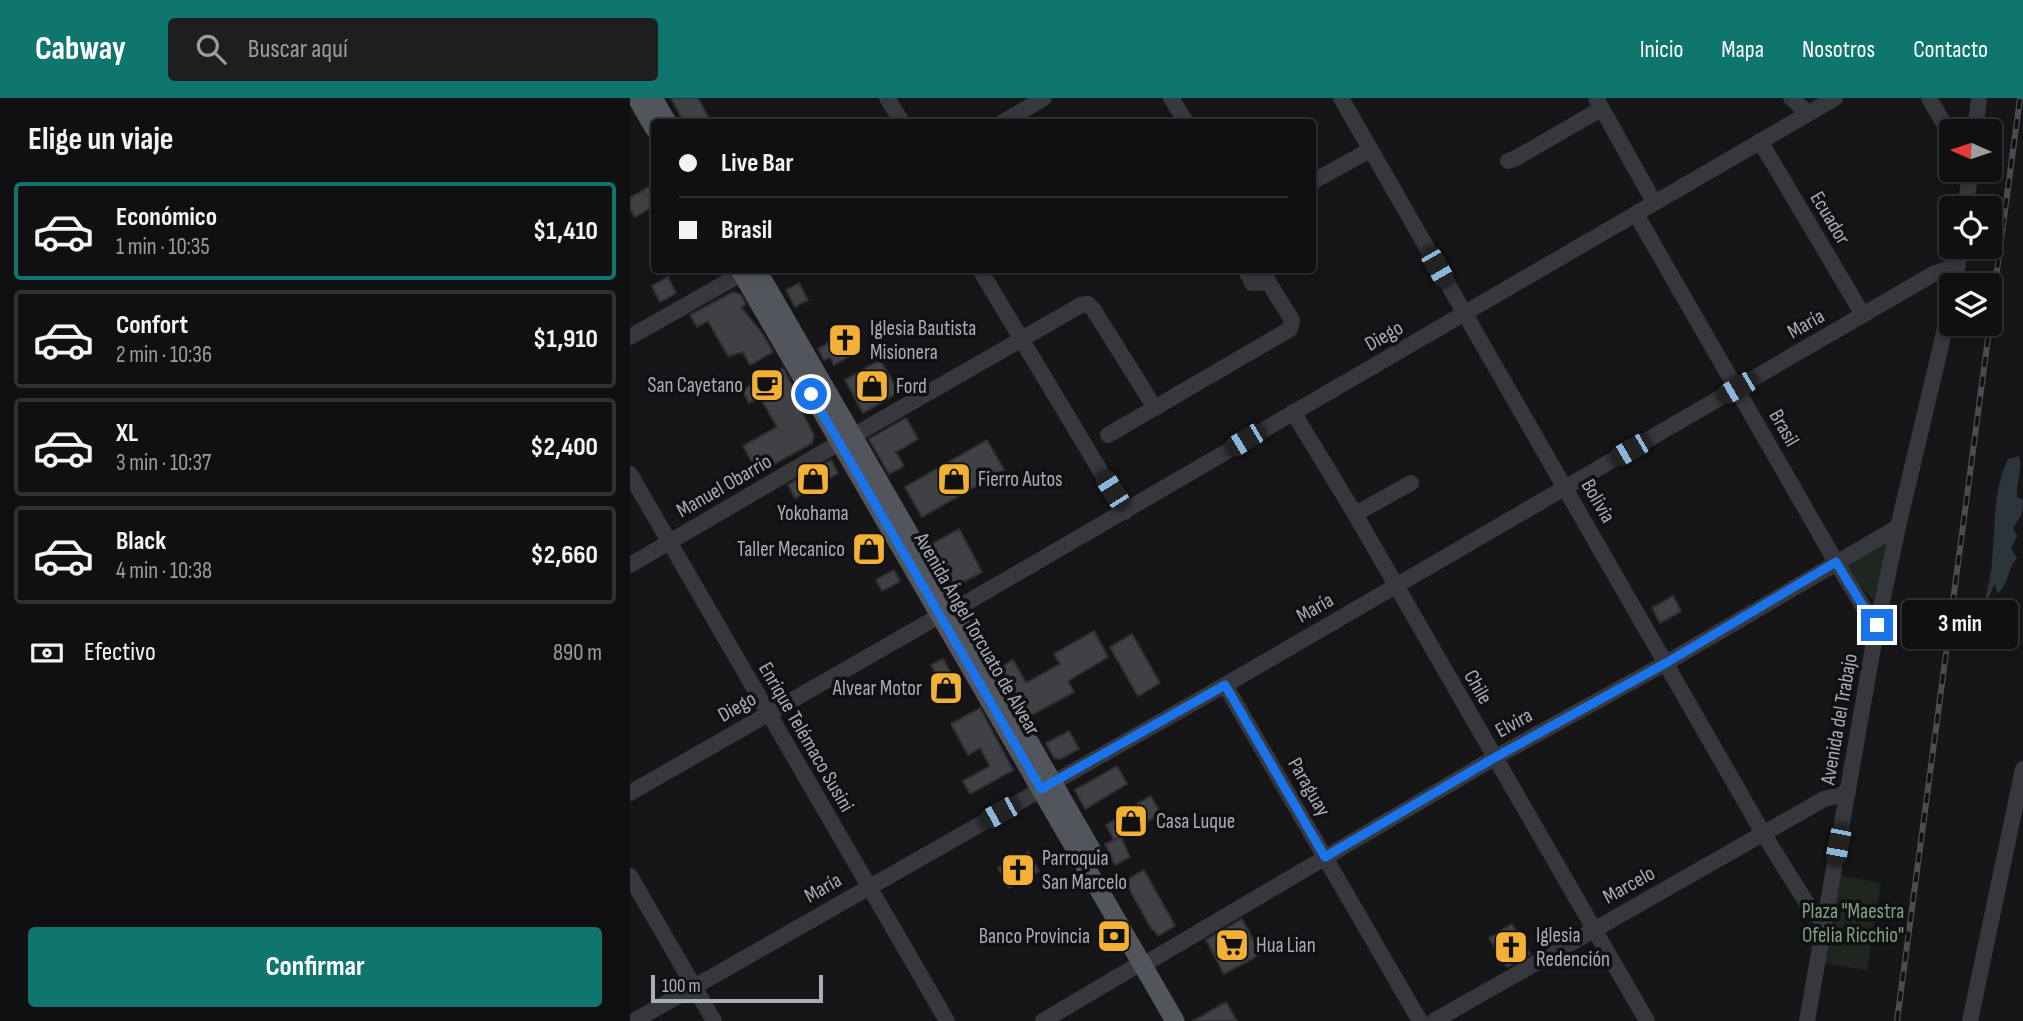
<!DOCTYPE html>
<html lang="es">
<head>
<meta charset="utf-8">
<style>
  :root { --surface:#101012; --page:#1e1e20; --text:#f1f3f6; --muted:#9c9d9f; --line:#303032; --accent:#0f766e }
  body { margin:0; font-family:"Sofia Sans Condensed",sans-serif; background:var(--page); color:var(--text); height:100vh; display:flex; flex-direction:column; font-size:26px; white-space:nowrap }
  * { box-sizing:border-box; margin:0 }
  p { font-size:23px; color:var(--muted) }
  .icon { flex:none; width:38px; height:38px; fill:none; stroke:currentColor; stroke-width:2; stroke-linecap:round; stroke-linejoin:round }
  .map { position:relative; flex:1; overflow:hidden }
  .drawer { display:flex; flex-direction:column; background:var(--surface); width:630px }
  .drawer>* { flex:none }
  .hud { position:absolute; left:21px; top:21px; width:665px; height:154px; border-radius:7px; box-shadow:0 4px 10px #0003,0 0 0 2px var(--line); display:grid; align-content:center; height:154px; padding:0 28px; background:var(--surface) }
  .needle { width:46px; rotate:273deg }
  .buttons { position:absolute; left:1309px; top:21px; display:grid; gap:14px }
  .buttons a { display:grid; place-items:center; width:63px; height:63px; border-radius:7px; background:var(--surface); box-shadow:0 4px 10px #0003,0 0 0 2px var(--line); font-size:35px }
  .scale { position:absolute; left:21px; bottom:18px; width:172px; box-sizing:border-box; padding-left:7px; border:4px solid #a8adb8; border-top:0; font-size:19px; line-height:24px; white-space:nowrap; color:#a8adb8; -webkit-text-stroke:5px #111113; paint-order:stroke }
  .end { position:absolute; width:32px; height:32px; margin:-16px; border:9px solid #1a73e8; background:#fff; box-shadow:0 0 0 4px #fff }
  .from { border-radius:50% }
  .bubble { position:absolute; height:49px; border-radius:7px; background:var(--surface); box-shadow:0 4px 10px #0003,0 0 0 2px var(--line); font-size:23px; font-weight:700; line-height:49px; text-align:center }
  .car { position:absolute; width:21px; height:42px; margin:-21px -10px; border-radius:9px; box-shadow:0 0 5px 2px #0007; background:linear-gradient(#222 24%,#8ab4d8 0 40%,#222 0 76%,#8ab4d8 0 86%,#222 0) }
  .hud b { display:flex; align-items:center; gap:24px; height:66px; font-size:26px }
  .hud b+b { border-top:2px solid var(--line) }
  .hud i { width:18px; height:18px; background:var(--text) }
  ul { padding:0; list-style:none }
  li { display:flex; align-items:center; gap:21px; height:98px; margin:0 14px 10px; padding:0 14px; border:4px solid var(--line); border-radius:7px }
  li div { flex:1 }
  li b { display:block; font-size:26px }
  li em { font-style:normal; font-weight:700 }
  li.selected { border-color:var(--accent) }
  li>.icon { width:63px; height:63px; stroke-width:1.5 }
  h2 { padding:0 28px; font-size:32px; line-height:84px }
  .pay { display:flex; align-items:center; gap:18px; height:77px; padding:0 28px; font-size:26px }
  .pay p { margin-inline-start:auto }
  .cta { display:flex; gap:14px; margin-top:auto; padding:14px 28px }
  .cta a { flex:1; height:80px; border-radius:7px; background:var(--accent); color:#fff; font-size:28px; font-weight:700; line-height:80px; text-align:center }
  header { display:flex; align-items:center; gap:42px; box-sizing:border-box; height:98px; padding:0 35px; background:var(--accent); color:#fff }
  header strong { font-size:33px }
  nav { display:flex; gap:38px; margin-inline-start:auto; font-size:24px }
  .search { width:490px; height:63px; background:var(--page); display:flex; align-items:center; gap:18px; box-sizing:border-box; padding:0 24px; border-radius:7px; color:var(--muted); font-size:26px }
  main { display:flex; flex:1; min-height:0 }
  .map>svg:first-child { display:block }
</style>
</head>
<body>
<header>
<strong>Cabway</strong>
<div class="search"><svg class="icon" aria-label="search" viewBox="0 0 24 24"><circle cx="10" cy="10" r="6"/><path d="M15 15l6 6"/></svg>Buscar aquí</div>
<nav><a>Inicio</a><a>Mapa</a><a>Nosotros</a><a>Contacto</a></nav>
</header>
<main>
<section class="drawer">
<h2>Elige un viaje</h2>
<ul>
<li class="selected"><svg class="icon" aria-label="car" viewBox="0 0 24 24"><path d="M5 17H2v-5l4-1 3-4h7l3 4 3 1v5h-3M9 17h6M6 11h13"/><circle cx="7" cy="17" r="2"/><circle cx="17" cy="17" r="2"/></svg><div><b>Económico</b><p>1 min · 10:35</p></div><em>$1,410</em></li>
<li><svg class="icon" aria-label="car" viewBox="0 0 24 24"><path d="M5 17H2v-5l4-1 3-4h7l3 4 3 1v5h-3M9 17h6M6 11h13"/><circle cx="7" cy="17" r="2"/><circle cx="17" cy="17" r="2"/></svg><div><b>Confort</b><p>2 min · 10:36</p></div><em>$1,910</em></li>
<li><svg class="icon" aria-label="car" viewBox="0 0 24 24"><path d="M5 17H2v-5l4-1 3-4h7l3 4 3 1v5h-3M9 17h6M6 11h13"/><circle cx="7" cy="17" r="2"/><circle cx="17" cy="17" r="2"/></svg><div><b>XL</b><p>3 min · 10:37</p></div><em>$2,400</em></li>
<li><svg class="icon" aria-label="car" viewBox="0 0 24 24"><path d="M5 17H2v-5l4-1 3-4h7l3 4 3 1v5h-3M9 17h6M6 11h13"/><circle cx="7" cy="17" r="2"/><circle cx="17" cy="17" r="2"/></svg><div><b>Black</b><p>4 min · 10:38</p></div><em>$2,660</em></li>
</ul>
<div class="pay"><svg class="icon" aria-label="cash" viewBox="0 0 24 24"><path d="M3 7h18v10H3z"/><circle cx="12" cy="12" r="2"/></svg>Efectivo<p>890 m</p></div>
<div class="cta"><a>Confirmar</a></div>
</section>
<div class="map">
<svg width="1393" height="923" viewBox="0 0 1393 923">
  <rect width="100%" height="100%" fill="#161618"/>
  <g fill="#1e261f">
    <path d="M1258 440 1243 503 1212 465Z"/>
    <path d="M1208 777 1251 785 1237 872 1194 865Z"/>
  </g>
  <path fill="#2c353c" d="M1389 358C1393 368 1386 385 1387 399L1393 402 1392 416 1383 430 1387 438 1381 451 1387 460C1377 471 1379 487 1367 496L1365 486 1354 508C1357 493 1361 478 1362 464 1365 430 1363 391 1378 361Z"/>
  <g fill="#404145" stroke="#303034" stroke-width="2">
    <path d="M41 0H68L81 24H54Z"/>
    <path d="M24 86V108L5 119 0 111V100Z"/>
    <path d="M38 179 46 195 30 204 22 188Z"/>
    <path d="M169 185 178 202 165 209 156 192Z"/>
    <path d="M103 194 110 196 116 206 111 209 132 235 143 254 120 267 113 254 98 258 78 223 67 229 60 217Z"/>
    <path d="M221 232 231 251 204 267 200 259 194 262 188 251Z"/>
    <path d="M250 262 269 294 233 315 215 282Z"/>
    <path d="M153 270 170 301 166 303 184 337 182 345 128 375 113 348 147 329 130 299 119 305 112 292Z"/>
    <path d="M276 320 288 341 266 354 274 368 259 376 239 341Z"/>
    <path d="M357 342 374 372 292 419 275 389Z"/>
    <path d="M201 362 208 375 165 400 158 387Z"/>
    <path d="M329 431 352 474 324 489 300 447Z"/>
    <path d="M244 439 252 453 235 463 227 449Z"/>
    <path d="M264 472 270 483 252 493 246 482Z"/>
    <path d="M1043 498 1051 513 1030 525 1022 510Z"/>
    <path d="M464 533 478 559 438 583 444 594 400 618 370 570 383 562 396 585 430 566 424 556Z"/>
    <path d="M502 536 530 585 508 598 480 549Z"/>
    <path d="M313 561 331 591 309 603 301 588 310 583 301 567Z"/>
    <path d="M350 610 383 672 340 696 333 683 360 668 350 650 338 657 321 626Z"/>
    <path d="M439 633 449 651 430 661 424 660 416 645Z"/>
    <path d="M487 668 497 686 455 711 445 692Z"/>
    <path d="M521 698 531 716 484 742 476 727 490 719 488 716Z"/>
    <path d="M491 739 500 759 485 767 475 746Z"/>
    <path d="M398 754 409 773 379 790 368 770Z"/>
    <path d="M514 772 545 828 528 838 524 832H522L495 783Z"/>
    <path d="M612 821 631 856 594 876 576 842Z"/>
    <path d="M882 826 900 856 877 869 859 840Z"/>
    <path d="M596 904 607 923H563Z"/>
  </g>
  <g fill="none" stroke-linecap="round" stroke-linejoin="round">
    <g stroke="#37383d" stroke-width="16">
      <path d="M257 0 272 24"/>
      <path d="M541 0 556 24"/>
      <path d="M711 0 1133 735 1176 804 1193 825"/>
      <path d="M966 0 1024 104"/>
      <path d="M1161 0 1178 15"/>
      <path d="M1299 0 1321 38"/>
      <path d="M373 24 414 0"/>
      <path d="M1345 33 1349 0"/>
      <path d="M1130 43 1233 217"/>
      <path d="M878 63 886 60 971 11"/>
      <path d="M682 84 740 52"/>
      <path d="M1335 110 1341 72"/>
      <path d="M1006 116 1206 464 1240 520 1247 527"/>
      <path d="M350 172 495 414"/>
      <path d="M622 172 618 177 622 185H630L636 180"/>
      <path d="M1325 187 1330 149"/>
      <path d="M0 239 118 172"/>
      <path d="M663 314 725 416 1017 923"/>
      <path d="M478 337 660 231 662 222 631 172"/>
      <path d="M223 338 451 207 458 206 463 211 525 310"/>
      <path d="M0 376 317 923"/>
      <path d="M725 416 781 385"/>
      <path d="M0 467 209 345"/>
      <path d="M324 512 1205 0"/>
      <path d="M595 587 790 923"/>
      <path d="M0 695 309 518"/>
      <path d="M0 778 84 923"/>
      <path d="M523 861 864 660 1036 565 1268 429"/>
      <path d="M4 923 595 587 1305 175 1327 168"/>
      <path d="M413 923 511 865"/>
      <path d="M804 923 1194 701 1218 695"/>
      <path d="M1177 923 1247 527 1268 429 1321 205"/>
      <path d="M1340 923 1393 671"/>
    </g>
    <g stroke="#53555c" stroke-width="19">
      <path d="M7 0 24 30"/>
      <path d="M23 0 37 24"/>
      <path d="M110 172 545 923"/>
      <path d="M127 172 465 758"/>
    </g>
    <g stroke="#4a4c52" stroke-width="6">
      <path id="rail" d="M1267 923 1390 0"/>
    </g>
    <use href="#rail" stroke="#111113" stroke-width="3.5" stroke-dasharray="10" stroke-linecap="butt"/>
  </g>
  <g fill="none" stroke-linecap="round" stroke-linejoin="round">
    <path stroke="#1a73e8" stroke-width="9" d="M181 296 411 691 595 587 695 759 864 660 1036 565 1206 464 1240 520 1247 527"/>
  </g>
  <defs>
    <g id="church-square" transform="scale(1.75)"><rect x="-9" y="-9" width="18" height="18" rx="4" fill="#f2b134" stroke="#111113"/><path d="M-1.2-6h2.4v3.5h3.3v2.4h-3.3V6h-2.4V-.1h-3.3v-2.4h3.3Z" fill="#111"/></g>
    <g id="cafe-square" transform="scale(1.75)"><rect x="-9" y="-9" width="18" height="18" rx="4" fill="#f2b134" stroke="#111113"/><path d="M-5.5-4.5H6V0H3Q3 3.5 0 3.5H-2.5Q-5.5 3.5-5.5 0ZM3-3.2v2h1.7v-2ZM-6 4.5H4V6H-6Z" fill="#111"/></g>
    <g id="shop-square" transform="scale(1.75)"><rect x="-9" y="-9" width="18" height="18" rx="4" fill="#f2b134" stroke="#111113"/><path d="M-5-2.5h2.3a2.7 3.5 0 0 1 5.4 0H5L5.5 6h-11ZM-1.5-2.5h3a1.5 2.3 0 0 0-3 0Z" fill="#111"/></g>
    <g id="bank-square" transform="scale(1.75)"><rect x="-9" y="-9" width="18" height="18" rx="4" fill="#f2b134" stroke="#111113"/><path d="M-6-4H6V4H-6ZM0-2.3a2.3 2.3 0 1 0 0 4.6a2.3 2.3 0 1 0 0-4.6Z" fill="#111"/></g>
    <g id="supermarket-square" transform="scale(1.75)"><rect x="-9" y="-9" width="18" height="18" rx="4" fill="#f2b134" stroke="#111113"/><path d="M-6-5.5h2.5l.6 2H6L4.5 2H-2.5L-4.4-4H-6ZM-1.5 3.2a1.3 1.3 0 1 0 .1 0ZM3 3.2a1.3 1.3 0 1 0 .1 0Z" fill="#111"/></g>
  </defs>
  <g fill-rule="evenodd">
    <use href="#church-square" x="215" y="242"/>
    <use href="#cafe-square" x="137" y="287"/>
    <use href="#shop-square" x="242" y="288"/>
    <use href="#shop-square" x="183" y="381"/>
    <use href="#shop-square" x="324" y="381"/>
    <use href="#shop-square" x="239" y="451"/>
    <use href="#shop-square" x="316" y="590"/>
    <use href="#shop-square" x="501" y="723"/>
    <use href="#church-square" x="388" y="772"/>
    <use href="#bank-square" x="484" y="838"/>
    <use href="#supermarket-square" x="602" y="847"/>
    <use href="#church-square" x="881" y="849"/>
  </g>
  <g text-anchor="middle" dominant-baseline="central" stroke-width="7" stroke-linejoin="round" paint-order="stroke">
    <g font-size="21" fill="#a8adb8" stroke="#111113">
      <text transform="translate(1200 120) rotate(59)">Ecuador</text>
      <text transform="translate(1176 226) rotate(-30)">María</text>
      <text transform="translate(754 238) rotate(-30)">Diego</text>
      <text transform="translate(1154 330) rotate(60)">Brasil</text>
      <text transform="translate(94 388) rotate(-30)">Manuel Obarrio</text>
      <text transform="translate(968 403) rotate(60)">Bolivia</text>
      <text transform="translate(685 510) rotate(-30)">María</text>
      <text transform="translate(347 536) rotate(60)">Avenida Ángel Torcuato de Alvear</text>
      <text transform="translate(848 589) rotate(60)">Chile</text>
      <text transform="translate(107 609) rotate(-30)">Diego</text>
      <text transform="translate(1209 621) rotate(-80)">Avenida del Trabajo</text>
      <text transform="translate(884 625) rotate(-29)">Elvira</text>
      <text transform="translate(176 639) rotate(60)">Enrique Telémaco Susini</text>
      <text transform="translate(679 689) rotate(60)">Paraguay</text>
      <text transform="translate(999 787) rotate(-29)">Marcelo</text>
      <text transform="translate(193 790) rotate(-30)">María</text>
    </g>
    <g font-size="21" fill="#a8adb8" stroke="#111113" text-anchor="start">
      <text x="240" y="230">Iglesia Bautista<tspan x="240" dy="24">Misionera</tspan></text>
      <text x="113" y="287" text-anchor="end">San Cayetano</text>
      <text x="266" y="288">Ford</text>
      <text x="348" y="381">Fierro Autos</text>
      <text x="183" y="415" text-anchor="middle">Yokohama</text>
      <text x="215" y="451" text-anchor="end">Taller Mecanico</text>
      <text x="292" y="590" text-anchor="end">Alvear Motor</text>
      <text x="526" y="723">Casa Luque</text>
      <text x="412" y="760">Parroquia<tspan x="412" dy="24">San Marcelo</tspan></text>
      <text x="906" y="837">Iglesia<tspan x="906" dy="24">Redención</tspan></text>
      <text x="460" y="838" text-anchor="end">Banco Provincia</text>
      <text x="626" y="847">Hua Lian</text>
    </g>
    <g font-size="21" fill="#7fa381" stroke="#111113">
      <text x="1223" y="813">Plaza "Maestra<tspan x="1223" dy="24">Ofelia Ricchio"</tspan></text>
    </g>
  </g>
</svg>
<div class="buttons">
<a><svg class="needle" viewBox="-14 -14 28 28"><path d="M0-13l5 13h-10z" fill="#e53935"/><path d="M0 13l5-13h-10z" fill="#9c9d9f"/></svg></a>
<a><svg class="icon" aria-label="locate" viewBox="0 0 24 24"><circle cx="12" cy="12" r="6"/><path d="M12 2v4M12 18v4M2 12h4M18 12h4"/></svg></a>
<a><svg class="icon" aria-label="layers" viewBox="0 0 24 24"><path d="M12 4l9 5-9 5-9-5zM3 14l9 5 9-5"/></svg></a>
</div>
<div class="scale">100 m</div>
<i class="end from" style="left:181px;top:296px"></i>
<i class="end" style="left:1247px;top:527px"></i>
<div class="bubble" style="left:1272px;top:502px;width:116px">3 min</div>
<i class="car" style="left:807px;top:169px;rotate:150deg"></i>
<i class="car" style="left:1107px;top:290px;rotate:240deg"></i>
<i class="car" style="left:615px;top:342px;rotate:239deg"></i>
<i class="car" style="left:1000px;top:352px;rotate:240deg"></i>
<i class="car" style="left:482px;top:392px;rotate:328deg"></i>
<i class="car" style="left:369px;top:715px;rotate:241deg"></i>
<i class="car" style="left:1208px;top:747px;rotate:191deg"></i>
<div class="hud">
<b><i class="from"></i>Live Bar</b>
<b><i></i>Brasil</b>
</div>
</div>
</main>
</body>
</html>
